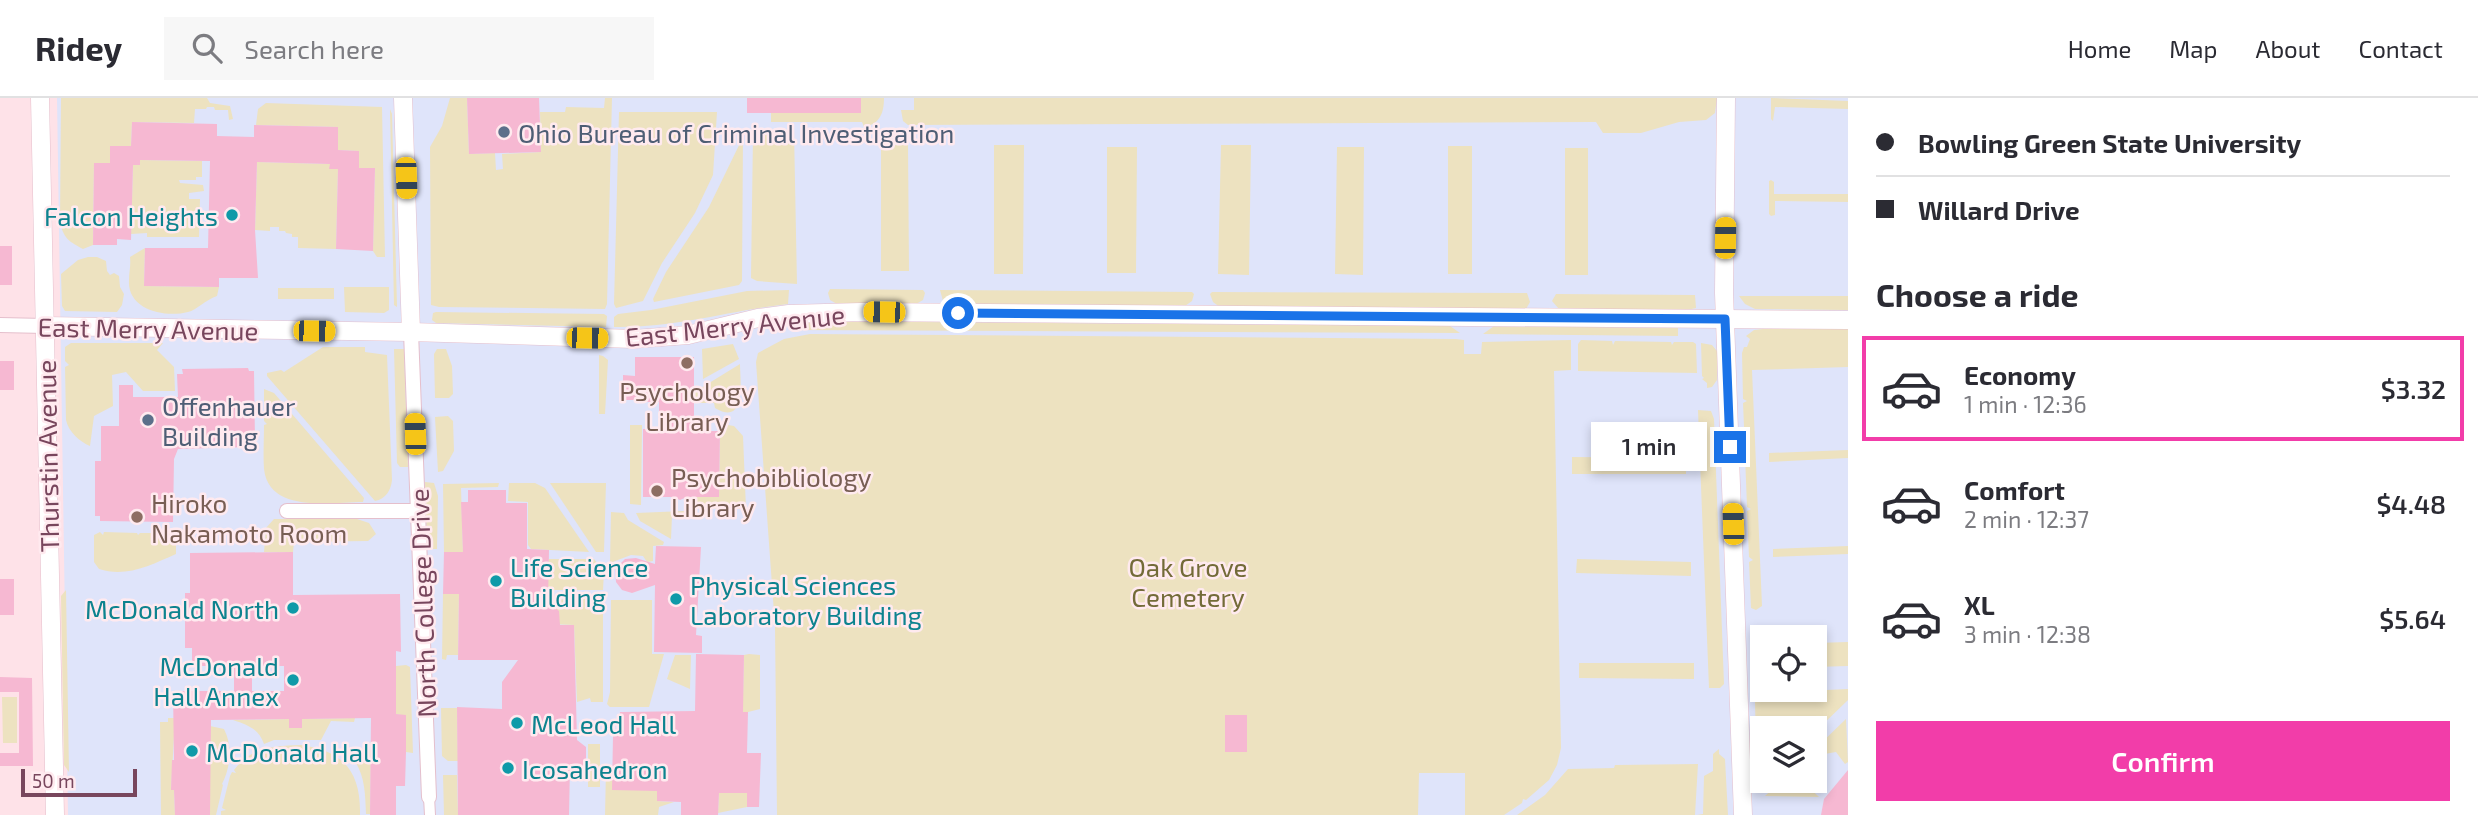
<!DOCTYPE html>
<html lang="en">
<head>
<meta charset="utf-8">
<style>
  :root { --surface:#fff; --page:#f7f7f7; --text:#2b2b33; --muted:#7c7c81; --line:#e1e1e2; --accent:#f23da9 }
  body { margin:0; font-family:"Exo 2",sans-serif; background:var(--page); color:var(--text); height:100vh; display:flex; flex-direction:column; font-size:26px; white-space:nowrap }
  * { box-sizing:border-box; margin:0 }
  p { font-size:23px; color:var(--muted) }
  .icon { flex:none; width:38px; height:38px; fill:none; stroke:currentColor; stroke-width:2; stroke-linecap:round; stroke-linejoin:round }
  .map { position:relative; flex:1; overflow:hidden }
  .panel { display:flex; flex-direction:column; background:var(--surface); width:630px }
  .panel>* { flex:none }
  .top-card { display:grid; align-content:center; height:154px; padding:0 28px; background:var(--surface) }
  .tools { position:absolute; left:1750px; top:527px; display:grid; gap:14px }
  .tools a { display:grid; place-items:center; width:77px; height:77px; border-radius:0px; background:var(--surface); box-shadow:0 4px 10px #0003; font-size:35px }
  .scale { position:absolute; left:21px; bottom:18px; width:116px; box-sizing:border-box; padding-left:7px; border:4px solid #78465d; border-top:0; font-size:19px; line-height:24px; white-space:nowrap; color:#78465d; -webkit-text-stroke:5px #ffeaef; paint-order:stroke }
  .end { position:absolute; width:32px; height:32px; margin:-16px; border:9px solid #1a73e8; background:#fff; box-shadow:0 0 0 4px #fff }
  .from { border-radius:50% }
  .bubble { position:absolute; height:49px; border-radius:0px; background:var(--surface); box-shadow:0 4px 10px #0003; font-size:23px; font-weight:600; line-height:49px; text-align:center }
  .car { position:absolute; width:21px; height:42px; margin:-21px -10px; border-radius:9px; box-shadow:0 0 5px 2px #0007; background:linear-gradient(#f5c518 24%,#345 0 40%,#f5c518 0 76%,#345 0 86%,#f5c518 0) }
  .top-card b { display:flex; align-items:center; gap:24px; height:66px; font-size:26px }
  .top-card b+b { border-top:2px solid var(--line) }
  .top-card i { width:18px; height:18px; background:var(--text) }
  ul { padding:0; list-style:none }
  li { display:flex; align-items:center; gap:21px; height:105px; margin:0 14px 10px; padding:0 14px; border:4px solid transparent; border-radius:0px }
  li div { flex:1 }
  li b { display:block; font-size:26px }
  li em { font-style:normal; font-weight:600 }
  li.active { border-color:var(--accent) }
  li>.icon { width:63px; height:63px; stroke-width:1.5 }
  h2 { padding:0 28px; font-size:32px; line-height:84px }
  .button { display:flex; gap:14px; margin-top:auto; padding:14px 28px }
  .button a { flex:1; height:80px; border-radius:0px; background:var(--accent); color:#fff; font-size:28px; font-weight:600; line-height:80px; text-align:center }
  header { display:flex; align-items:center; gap:42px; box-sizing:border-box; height:98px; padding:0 35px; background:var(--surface); border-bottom:2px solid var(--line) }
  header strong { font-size:33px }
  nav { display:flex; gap:38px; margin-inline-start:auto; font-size:24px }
  .search { width:490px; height:63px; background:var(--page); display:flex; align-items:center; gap:18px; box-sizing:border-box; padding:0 24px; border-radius:0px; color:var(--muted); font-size:26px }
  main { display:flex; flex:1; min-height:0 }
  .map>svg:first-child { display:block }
</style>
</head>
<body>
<header>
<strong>Ridey</strong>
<div class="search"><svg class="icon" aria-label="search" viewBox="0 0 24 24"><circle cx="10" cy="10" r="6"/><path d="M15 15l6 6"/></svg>Search here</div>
<nav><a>Home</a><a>Map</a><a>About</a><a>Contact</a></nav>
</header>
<main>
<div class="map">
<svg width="1848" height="717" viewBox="0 0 1848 717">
  <rect width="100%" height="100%" fill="#fee2e8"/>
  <path fill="#dfe4fa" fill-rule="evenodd" d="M57 0H1848V717H68ZM1762 539H1815V592H1762ZM1762 630H1815V682H1762Z"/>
  <g fill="#ede2c0">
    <path d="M61 0H207L210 5 230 8 233 21 229 22 228 12H215L214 9H207L206 11H195L194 25 132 24 131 48H111L110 65H94L93 147 83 151C70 144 64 141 60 125Z"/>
    <path d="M450 0H467L469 56 495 55 496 72 503 71 502 56 541 54 540 14H565L566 9 604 10 605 0H612L607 206 605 211 439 209 431 207 430 49 442 28Z"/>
    <path d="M861 0H884C884 15 880 26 864 29L862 24H771V15H861Z"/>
    <path d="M914 0H1717L1715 15 1706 22 1679 24 1641 35H1603L1596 24 908 27 903 23 901 12H914Z"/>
    <path d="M1771 0 1848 3V11L1775 9 1773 23 1771 21Z"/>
    <path d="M266 5 382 9 385 159H377L373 153 375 70H359L358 53 338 52V29L256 27 258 11Z"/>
    <path d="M390 11 392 16 397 209 394 207Z"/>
    <path d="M619 14H717L713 77 695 115 662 165 643 203 616 210 614 206Z"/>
    <path d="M794 33 797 186 757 183 751 180 753 36 758 34Z"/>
    <path d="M743 39 742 183 739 187 654 204 653 201 666 174 709 109Z"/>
    <path d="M881 47H908L909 173H881Z"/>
    <path d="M994 47H1024L1023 176H994Z"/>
    <path d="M1221 47H1251L1249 177 1218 176Z"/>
    <rect x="1448" y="48" width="24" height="128"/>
    <path d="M1107 49H1137L1136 175H1107Z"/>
    <path d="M1337 49H1364L1363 177 1335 176Z"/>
    <rect x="1565" y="50" width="23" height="127"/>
    <path d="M140 62 202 63V79H196V82H179L180 85 203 87 204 93 189 95V101H200L199 139H147V135L131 136 133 67H140Z"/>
    <path d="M257 64 330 66V71H338L336 151 298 150V139H292V136L286 135 285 133H279V129H270V133L255 132Z"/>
    <path d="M1771 82 1774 84V96H1848V104L1775 103V117L1771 118 1769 116V83Z"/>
    <path d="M145 150 144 188 219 189 217 198C205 202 197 212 188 214 165 220 127 212 129 182 129 174 131 168 130 159Z"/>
    <path d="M88 159H97L106 163 107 173 110 177 114 175 119 178 120 189 124 196 122 207 117 214 65 213 62 208 61 176 78 162Z"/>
    <path d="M344 189H389V212L384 215 345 214Z"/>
    <rect x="278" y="190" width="56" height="11"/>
    <path d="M830 191 923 192 925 195 923 202 916 206H837L830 202 828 195Z"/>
    <path d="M789 192 788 206C727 213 676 230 614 229V219L618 216 651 212 747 193Z"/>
    <path d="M940 192 1192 194 1194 196 1192 203 1185 208H950L943 203Z"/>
    <path d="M1212 194 1527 195 1530 204 1526 211 1221 210 1213 204 1210 196Z"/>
    <path d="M1556 196 1695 197 1696 210 1687 212 1559 211 1552 203Z"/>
    <path d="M1739 198H1848V212L1755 211 1745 206Z"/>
    <path d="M436 214 604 216 607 218 606 229 436 225 432 222 433 215Z"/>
    <path d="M791 223 1450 228 1460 235 790 232Z"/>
    <path d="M1494 228 1678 230V238L1483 236Z"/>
    <path d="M1763 231H1848V269L1752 272 1762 508 1756 512 1751 510 1749 464 1753 462 1749 459 1747 413 1751 411 1747 409 1745 357 1749 354 1745 352 1743 305 1747 303 1743 301 1742 255 1744 249H1747L1750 241 1746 238 1754 232Z"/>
    <path d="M810 236 1456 241 1464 242V256H1481L1482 244 1571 242V272L1554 273 1561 650 1557 667 1549 682 1526 702 1523 701 1522 705 1504 717H1465V675H1419L1418 717H777L775 529 756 264 758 255 784 241Z"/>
    <path d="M1581 242 1612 243 1613 247 1615 243 1671 244 1672 247 1674 244H1693L1696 246 1697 275 1578 273V246Z"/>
    <path d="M71 245H163L157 252 174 269 175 293H143L126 274 112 277 113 308 94 318 90 348C80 344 68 333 66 322L65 269 69 267 65 263V249Z"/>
    <path d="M1701 245 1712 247 1717 253V282L1712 289 1707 290V285L1702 281 1704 280 1702 278Z"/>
    <path d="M733 246 739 261 703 281 702 251Z"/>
    <path d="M323 249H365V254L387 257 392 382C391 392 386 401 375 403L267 278V275L281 272 284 274Z"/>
    <path d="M394 251H404L408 369H400L397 365Z"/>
    <path d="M437 251H446L452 268 453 296 449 300H435L434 256Z"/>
    <path d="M599 257 603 258 608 262 605 316H599Z"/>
    <path d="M740 266C740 282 747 329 715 310L714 305H694V290H701Z"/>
    <path d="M264 291 274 295 364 400 363 404C332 404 269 416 264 371 263 357 264 341 264 327L267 326 264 323Z"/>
    <path d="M1698 312 1711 313 1714 321 1724 586 1720 590H1709Z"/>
    <path d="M448 318 453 323 454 353 443 373 438 374 435 319Z"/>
    <path d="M722 326 734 328 743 338 746 411 693 410 691 407 694 399 719 398 720 333Z"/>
    <path d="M630 327H642L641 407 630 406Z"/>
    <path d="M1848 352V360L1769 364V355Z"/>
    <path d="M1572 359 1686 360V376H1572Z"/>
    <path d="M425 384 434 385 438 398 437 451H427Z"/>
    <path d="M499 385 498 389 461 390 463 454H444L443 386Z"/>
    <path d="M509 385H535L545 390 589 454 531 451 528 447V404L508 403Z"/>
    <path d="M550 385H606L604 454H596Z"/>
    <path d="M684 413V418H672L671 441 640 423 636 415Z"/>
    <path d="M611 414 624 415 628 422 664 444 663 447 653 448V463L647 464 643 458 631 457 610 465Z"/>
    <path d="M274 421H357L369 425 376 436 368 443 294 444 293 454H264L266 430Z"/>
    <path d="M100 434 103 437 104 434 137 435 138 437 140 435H175L180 439H177L180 444 176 445V456C151 467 126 480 99 471L94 464V437Z"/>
    <path d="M1848 448V456L1773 459V451Z"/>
    <path d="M549 461H594L604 474 603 492H547Z"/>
    <path d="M1577 461 1691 464V478L1576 475Z"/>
    <path d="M66 492 69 674 64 667 61 498Z"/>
    <path d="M443 496H459L458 557H447L446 562 442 561Z"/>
    <path d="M598 500 602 501 603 505V604H591L590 600 577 604 574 527 523 525 548 502Z"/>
    <path d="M611 502H652V556H664L649 609H610L607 606 610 594Z"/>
    <path d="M1848 544V568L1815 569V545Z"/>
    <path d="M749 556 760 557V611L748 614H716L743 598 744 557Z"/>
    <path d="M675 557H691L690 591 667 581Z"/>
    <path d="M1579 565H1694V581L1579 580Z"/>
    <path d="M406 567 410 569 413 655 406 654V618L396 616V568Z"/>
    <path d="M1848 591V602L1815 634V630H1762L1763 683 1758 687 1756 650 1760 647 1756 645 1755 604 1763 595Z"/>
    <path d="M2 599H17V645H3Z"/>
    <path d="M441 610H457L458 663H448L442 658Z"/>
    <path d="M168 620H175L171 692H174L175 717H161L160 624H168Z"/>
    <path d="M355 620 354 624 331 623 321 642H274L264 646C259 631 248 627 233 622L289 621V630L302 629V621Z"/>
    <path d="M1846 621 1848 664 1845 666 1836 654 1819 657 1815 660V651Z"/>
    <path d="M210 628 224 631C233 648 230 671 222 686L223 687 216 717H210Z"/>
    <rect x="588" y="646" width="12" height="43"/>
    <path d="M301 647C344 653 361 674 360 717H221V713L226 712 222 710 230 678 232 674 236 675 234 672C251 649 274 648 301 647Z"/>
    <path d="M365 650 371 652 370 716H366C365 692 365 674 349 655Z"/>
    <path d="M1719 651V656L1725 661 1728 717H1697L1703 716 1704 678 1713 673V656Z"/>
    <path d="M1698 666 1695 717H1517L1545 697 1568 671 1614 670 1615 667Z"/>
    <path d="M609 669H613L657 693V703L674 704 659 709 658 717H605L606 672Z"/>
    <path d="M443 677H457L458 717H444Z"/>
    <path d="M1802 683 1819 699 1765 698 1781 683Z"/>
    <path d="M719 695H747V709L718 715Z"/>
  </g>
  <g fill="#f6b8d2" fill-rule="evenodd">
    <path d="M467 0H539L541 54 469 56Z"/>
    <rect x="747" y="0" width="114" height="15"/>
    <path d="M132 24 217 26V38L254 39V27L338 29V52L359 53V70H375L373 153 336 151 338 71H329L330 66 257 64 255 132 258 180H219V189L144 188 145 150H208L210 63 140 62V67H133L131 142 117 141V147H93L94 65H110V48H131Z"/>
    <rect x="0" y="148" width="12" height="39"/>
    <path d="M635 259H694V333H720L719 399H687L680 402 673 399H643V331H659V304H636V302H623V277L635 278Z"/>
    <rect x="0" y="263" width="14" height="29"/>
    <path d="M248 270 249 273H254L255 344H246V349L178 351 174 361 173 424 100 423V418H95V363H101V328H119V287H133V299H178L177 276H183L182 271Z"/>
    <path d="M468 392H506V405H527V451L549 452 548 505 559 513 560 527H574L577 642 586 649V668H570L569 717H458L457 609 502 611V584L518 562H458L459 496H443L444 454H463L461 404H468Z"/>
    <path d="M656 448 701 449 696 537 702 538V555L654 554 655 487 632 495 622 492 616 484 615 471 625 461 636 460 655 466Z"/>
    <path d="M293 454V497L400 496 401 554 396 553V616L406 617V654L405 688H396V717H370L371 620 302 621V630H289V621L211 622 210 717H175L174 692H171L172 662H174L173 593H234V568H192V550H185V495H190V455ZM252 568H284V593H252Z"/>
    <rect x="0" y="481" width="14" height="36"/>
    <path d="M696 556 744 557 743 614H748L747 655H761L759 709H747V695H719L718 717H681V704L657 703V693L612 692 613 638 619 637 620 614 695 613Z"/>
    <path d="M0 579 32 580 33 668H0V655H19V594H0Z"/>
    <rect x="1225" y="617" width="22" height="37"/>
    <path d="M1848 672V717H1821L1824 701Z"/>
  </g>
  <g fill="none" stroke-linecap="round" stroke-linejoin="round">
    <g stroke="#e5bfcc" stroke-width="12">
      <path id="pedestrian" d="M429 699 430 717"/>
    </g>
    <g stroke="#e5bfcc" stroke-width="16">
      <g id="minor">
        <path d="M0 227 45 228"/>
        <path d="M411 234 429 699"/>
        <path d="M287 413H418"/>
      </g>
    </g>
    <g stroke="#e5bfcc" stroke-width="19">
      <g id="tertiary">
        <path d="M40 0 55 717"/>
        <path d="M403 0 411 234"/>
        <path d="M1726 0 1724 195 1743 717"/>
        <path d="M45 228 411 234 634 241 688 237 758 220 789 216 861 214 1848 222"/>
      </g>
    </g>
    <use href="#pedestrian" stroke="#fff" stroke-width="10"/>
    <use href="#minor" stroke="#fff" stroke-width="14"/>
    <use href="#tertiary" stroke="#fff" stroke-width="18"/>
  </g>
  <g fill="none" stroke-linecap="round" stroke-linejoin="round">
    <path stroke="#1a73e8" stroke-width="9" d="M958 215 1725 221 1730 349"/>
  </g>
  <g fill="#5c6f8a" stroke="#ffeaef" stroke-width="2.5">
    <circle cx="504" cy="34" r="7"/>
    <circle cx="148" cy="322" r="7"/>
  </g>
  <g fill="#0f9aa8" stroke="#ffeaef" stroke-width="2.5">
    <circle cx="232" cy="117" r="7"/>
    <circle cx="496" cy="483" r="7"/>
    <circle cx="676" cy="501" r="7"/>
    <circle cx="293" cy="510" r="7"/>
    <circle cx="293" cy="582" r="7"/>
    <circle cx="517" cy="625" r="7"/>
    <circle cx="192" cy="653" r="7"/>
    <circle cx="508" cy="670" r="7"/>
  </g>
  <g fill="#8d6e63" stroke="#ffeaef" stroke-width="2.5">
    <circle cx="687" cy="265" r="7"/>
    <circle cx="657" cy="393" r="7"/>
    <circle cx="137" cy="419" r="7"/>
  </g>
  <g text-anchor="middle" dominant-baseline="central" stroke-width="5" stroke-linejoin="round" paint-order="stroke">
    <g font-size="26" fill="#4e5e75" stroke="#ffeaef" text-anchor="start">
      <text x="518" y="34">Ohio Bureau of Criminal Investigation</text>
      <text x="162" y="307">Offenhauer<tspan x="162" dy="30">Building</tspan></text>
    </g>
    <g font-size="26" fill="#0d838f" stroke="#ffeaef" text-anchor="start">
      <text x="218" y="117" text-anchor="end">Falcon Heights</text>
      <text x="510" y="468">Life Science<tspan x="510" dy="30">Building</tspan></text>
      <text x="690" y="486">Physical Sciences<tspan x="690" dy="30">Laboratory Building</tspan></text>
      <text x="279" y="510" text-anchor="end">McDonald North</text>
      <text x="279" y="567" text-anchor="end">McDonald<tspan x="279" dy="30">Hall Annex</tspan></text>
      <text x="531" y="625">McLeod Hall</text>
      <text x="206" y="653">McDonald Hall</text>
      <text x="522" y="670">Icosahedron</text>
    </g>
    <g font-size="26" fill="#78465d" stroke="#ffeaef">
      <text transform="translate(735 227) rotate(-6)">East Merry Avenue</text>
      <text transform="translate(148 230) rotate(1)">East Merry Avenue</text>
      <text transform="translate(47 358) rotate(-91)">Thurstin Avenue</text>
      <text transform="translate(422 505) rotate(-92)">North College Drive</text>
    </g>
    <g font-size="26" fill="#785e54" stroke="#ffeaef" text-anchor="start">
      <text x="687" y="292" text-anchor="middle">Psychology<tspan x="687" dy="30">Library</tspan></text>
      <text x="671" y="378">Psychobibliology<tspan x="671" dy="30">Library</tspan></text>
      <text x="151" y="404">Hiroko<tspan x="151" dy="30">Nakamoto Room</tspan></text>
    </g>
    <g font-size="26" fill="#736b38" stroke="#ffeaef">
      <text x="1188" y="468">Oak Grove<tspan x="1188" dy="30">Cemetery</tspan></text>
    </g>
  </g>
</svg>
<div class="tools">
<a><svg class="icon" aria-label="locate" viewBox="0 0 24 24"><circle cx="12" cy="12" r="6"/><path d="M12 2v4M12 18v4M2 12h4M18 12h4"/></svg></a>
<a><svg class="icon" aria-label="layers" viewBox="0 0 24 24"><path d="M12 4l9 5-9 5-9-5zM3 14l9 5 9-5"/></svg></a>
</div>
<div class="scale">50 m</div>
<i class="end from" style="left:958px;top:215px"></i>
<i class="end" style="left:1730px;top:349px"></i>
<div class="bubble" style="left:1591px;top:324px;width:116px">1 min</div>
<i class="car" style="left:406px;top:80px;rotate:178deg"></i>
<i class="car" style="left:1725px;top:140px;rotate:1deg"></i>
<i class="car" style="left:884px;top:214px;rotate:271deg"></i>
<i class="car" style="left:314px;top:233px;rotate:91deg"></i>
<i class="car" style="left:587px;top:240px;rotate:91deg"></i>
<i class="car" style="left:415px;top:336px;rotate:358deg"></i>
<i class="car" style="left:1733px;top:426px;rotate:358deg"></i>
</div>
<section class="panel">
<div class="top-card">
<b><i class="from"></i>Bowling Green State University</b>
<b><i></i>Willard Drive</b>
</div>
<h2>Choose a ride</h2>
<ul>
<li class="active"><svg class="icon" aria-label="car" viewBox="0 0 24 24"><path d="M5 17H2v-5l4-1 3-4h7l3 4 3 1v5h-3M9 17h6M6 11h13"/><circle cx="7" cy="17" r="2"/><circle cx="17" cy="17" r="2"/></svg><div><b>Economy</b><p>1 min · 12:36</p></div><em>$3.32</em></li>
<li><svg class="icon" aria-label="car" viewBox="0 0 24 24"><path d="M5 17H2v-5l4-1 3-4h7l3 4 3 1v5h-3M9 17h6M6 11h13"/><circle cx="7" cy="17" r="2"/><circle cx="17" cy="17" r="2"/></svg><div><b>Comfort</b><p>2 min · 12:37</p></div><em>$4.48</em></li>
<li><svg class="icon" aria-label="car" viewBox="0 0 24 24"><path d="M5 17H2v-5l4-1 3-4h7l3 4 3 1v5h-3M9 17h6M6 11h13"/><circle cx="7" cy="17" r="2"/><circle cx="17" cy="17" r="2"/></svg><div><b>XL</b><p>3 min · 12:38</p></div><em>$5.64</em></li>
</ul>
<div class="button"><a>Confirm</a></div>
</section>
</main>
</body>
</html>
